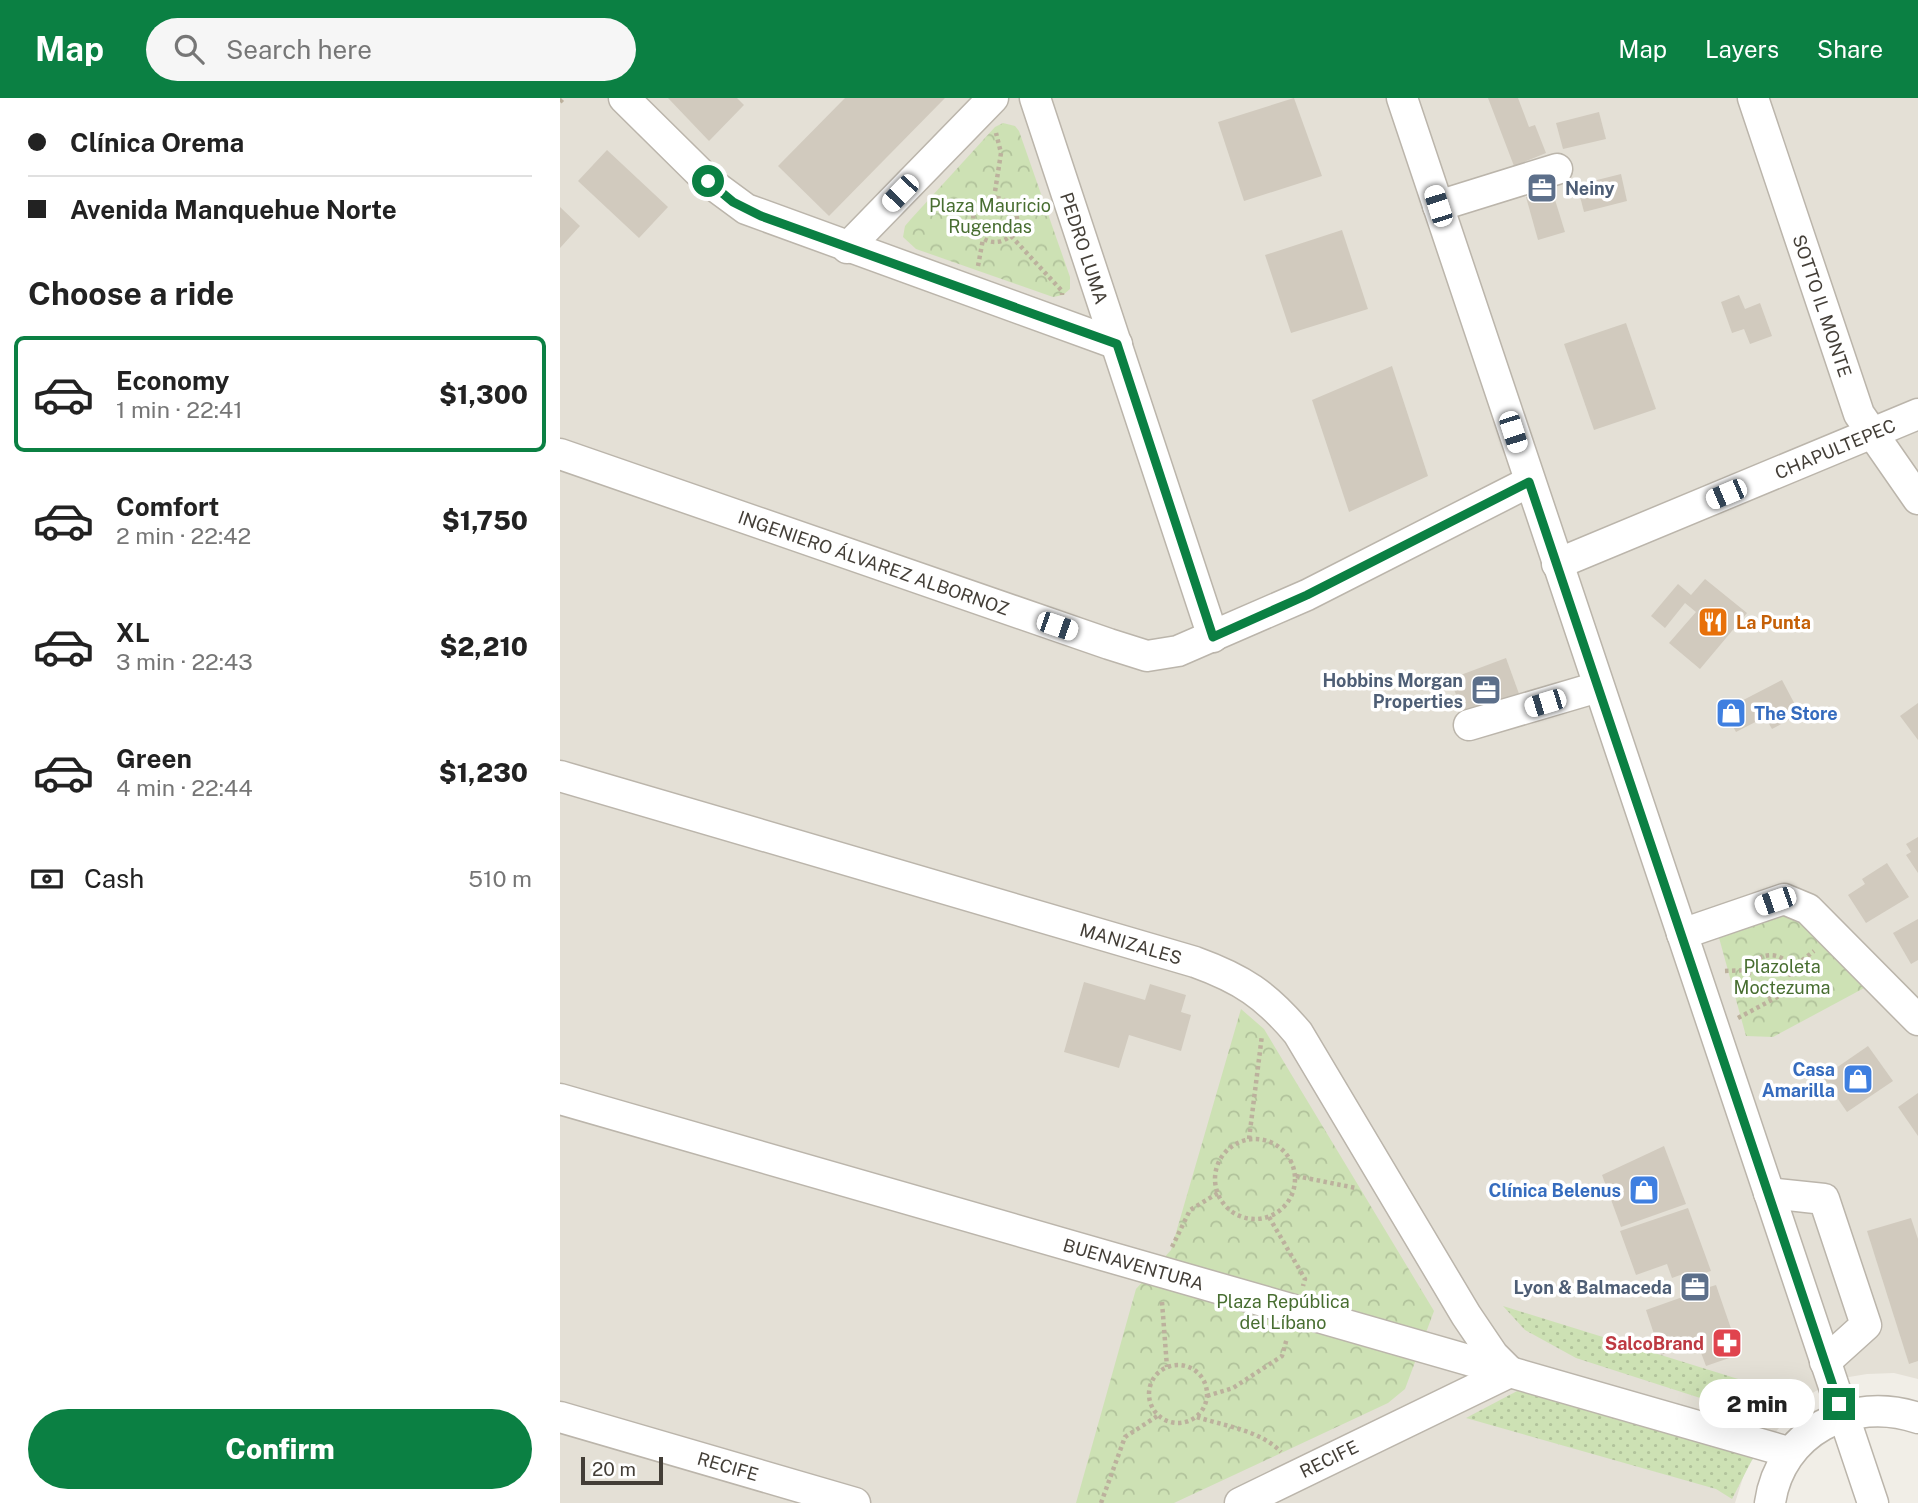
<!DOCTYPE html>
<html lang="en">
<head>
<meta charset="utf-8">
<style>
  :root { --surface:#fff; --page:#f6f6f6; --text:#222; --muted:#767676; --line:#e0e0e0; --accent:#0b8043 }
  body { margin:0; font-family:"Public Sans",sans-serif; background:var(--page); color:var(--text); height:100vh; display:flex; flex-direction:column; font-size:26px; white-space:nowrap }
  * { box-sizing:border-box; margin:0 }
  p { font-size:23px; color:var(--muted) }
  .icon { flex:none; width:38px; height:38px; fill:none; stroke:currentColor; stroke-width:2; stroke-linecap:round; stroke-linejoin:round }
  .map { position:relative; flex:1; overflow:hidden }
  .drawer { display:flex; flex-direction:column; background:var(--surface); width:560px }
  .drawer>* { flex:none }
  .guide { display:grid; align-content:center; height:154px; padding:0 28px; background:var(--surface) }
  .scale { position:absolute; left:21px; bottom:18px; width:82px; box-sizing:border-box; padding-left:7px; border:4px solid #433e37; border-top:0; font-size:19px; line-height:24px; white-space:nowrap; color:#433e37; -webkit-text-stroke:5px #fff; paint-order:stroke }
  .end { position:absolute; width:32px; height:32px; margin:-16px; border:9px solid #0b8043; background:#fff; box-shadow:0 0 0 4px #fff }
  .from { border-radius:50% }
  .bubble { position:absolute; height:49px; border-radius:24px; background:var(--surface); box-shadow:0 7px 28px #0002; font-size:23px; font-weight:800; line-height:49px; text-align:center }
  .car { position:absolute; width:21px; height:42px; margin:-21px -10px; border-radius:9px; box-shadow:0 0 5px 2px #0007; background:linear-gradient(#fff 24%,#345 0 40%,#fff 0 76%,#345 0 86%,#fff 0) }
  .guide b { display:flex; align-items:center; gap:24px; height:66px; font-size:26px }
  .guide b+b { border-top:2px solid var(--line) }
  .guide i { width:18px; height:18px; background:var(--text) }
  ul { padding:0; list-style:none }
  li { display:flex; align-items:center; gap:21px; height:116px; margin:0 14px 10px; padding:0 14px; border:4px solid transparent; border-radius:10px }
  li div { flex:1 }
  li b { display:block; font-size:26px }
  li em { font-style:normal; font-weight:800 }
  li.on { border-color:var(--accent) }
  li>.icon { width:63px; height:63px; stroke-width:1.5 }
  h2 { padding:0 28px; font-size:32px; line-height:84px }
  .pay { display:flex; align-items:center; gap:18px; height:77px; padding:0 28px; font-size:26px }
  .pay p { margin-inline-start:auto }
  .button { display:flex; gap:14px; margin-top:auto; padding:14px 28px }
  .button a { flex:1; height:80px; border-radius:42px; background:var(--accent); color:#fff; font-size:28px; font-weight:800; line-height:80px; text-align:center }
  header { display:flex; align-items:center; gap:42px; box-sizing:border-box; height:98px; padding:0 35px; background:var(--accent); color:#fff }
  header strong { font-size:33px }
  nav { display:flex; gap:38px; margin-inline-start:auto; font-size:24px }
  .search { width:490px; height:63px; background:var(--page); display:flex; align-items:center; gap:18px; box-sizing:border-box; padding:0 24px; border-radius:38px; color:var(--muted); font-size:26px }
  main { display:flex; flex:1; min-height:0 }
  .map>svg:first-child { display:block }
</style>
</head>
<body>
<header>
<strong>Map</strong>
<div class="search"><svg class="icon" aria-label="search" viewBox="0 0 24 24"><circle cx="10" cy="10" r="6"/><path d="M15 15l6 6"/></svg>Search here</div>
<nav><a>Map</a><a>Layers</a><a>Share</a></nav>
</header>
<main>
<section class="drawer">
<div class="guide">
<b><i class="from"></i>Clínica Orema</b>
<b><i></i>Avenida Manquehue Norte</b>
</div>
<h2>Choose a ride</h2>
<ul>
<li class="on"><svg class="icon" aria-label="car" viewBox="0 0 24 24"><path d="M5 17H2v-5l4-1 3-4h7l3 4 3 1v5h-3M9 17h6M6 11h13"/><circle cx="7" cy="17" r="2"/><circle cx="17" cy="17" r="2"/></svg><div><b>Economy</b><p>1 min · 22:41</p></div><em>$1,300</em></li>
<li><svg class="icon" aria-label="car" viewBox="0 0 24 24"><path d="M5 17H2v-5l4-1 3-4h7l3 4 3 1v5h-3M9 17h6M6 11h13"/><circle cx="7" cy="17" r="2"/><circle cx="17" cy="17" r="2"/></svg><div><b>Comfort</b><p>2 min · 22:42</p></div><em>$1,750</em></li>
<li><svg class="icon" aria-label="car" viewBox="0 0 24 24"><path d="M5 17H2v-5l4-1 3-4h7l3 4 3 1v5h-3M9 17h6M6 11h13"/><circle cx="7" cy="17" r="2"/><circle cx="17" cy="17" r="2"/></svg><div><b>XL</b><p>3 min · 22:43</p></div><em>$2,210</em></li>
<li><svg class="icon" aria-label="car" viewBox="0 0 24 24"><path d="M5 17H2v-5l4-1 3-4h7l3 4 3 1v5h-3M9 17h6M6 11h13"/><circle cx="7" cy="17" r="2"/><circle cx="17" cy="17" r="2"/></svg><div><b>Green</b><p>4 min · 22:44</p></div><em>$1,230</em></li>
</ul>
<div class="pay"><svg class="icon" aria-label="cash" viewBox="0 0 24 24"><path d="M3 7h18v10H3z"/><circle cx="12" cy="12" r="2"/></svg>Cash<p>510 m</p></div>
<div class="button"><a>Confirm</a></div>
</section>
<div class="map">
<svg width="1358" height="1405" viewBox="0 0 1358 1405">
  <defs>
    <pattern id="grass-dots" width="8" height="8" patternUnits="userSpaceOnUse" patternTransform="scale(1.75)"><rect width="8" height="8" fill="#cde1b4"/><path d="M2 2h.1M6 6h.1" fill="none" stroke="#b1c29b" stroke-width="1.8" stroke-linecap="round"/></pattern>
    <pattern id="park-crowns" width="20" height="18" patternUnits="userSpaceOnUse" patternTransform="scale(1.75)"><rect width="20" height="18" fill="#cde1b4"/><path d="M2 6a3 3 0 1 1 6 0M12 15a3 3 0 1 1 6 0" fill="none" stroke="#b1c29b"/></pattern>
  </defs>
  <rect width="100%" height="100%" fill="#f1eee7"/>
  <path fill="#e4e0d6" d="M0 0H1358V1281L1334 1275 1307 1276 1277 1281 1249 1297 1199 1352 1185 1373 1175 1405H0Z"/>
  <g fill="url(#grass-dots)">
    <path d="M943 1208 1249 1303 1247 1317 1236 1324 1193 1317 1016 1260 965 1232Z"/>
    <path d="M959 1292 1195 1356 1172 1401 1156 1391 906 1320Z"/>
  </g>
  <g fill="url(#park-crowns)">
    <path d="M443 25 455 28 459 33 510 179V191L503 197 493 199 356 151 343 139 345 128 351 121 435 29Z"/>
    <path d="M1216 815 1232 817 1306 889 1213 939 1186 938 1158 836Z"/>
    <path d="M681 911 704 931 874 1213 845 1291 828 1305 614 1405H516L576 1191 611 1152Z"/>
  </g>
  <g fill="#d1cabe">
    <path d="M108 0H177L184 7 149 43Z"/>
    <path d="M285 0H385L269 118 218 68Z"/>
    <path d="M734 0 762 78 684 103 658 24Z"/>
    <path d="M928 0H958L969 29 975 27 986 55 954 68Z"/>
    <path d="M1039 14 1046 41 1003 51 996 25Z"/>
    <path d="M47 52 108 109 79 140 18 83Z"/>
    <path d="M1061 76 1067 103 1024 114 1017 87Z"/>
    <path d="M992 92 1005 134 978 142 966 99Z"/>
    <path d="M0 109 20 128 0 150Z"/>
    <path d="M782 132 808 211 731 235 705 157Z"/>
    <path d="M1179 197 1185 211 1200 205 1212 238 1190 246 1184 231 1172 235 1161 204Z"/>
    <path d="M1066 225 1096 311 1034 332 1004 246Z"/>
    <path d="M832 268 868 378 789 414 752 302Z"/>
    <path d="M1145 481 1187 515 1140 571 1109 545 1136 514 1125 505 1105 530 1091 518 1118 486 1131 497Z"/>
    <path d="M946 560 962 604 907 625 890 581Z"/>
    <path d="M1222 582 1240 616 1212 631 1205 619 1176 634 1164 612Z"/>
    <path d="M1358 605V642L1340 618Z"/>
    <path d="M1358 739V775L1346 757 1351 754 1346 746Z"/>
    <path d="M1327 765 1349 799 1306 825 1288 797 1305 786 1302 781Z"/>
    <path d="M1358 821V862L1351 866 1333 835Z"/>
    <path d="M524 884 585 902 590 886 626 897 621 914 631 917 621 953 569 937 559 970 504 954Z"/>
    <path d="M1308 948 1333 983 1287 1014 1263 979Z"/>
    <path d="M1358 995V1038L1338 1009Z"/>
    <path d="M1104 1048 1126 1106 1061 1129 1042 1077Z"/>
    <path d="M1128 1110 1151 1173 1138 1177 1143 1191 1156 1187 1176 1245 1171 1247 1175 1258 1146 1268 1137 1244 1101 1257 1086 1212 1131 1196 1123 1176 1112 1180 1107 1166 1076 1177 1060 1133Z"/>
    <path d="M1351 1120 1358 1141V1263L1349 1266 1307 1133Z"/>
  </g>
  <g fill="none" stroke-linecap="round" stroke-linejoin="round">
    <g stroke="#bbb5ab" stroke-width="33">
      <g id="minor">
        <path d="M64 0 148 83 186 111 557 246"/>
        <path id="s1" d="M475 0 653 539"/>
        <path d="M842 0 1313 1405"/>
        <path id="s2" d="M1193 0 1299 316 1358 401"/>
        <path d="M878 108 997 71"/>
        <path d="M287 150 433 0"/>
        <path id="s3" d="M0 356 549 546 587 558 618 553 747 497 969 384"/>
        <path id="s4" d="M997 466 1358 316"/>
        <path d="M909 627 1038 589"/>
        <path id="s5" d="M0 678 635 864C682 881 706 897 738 935L906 1217 933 1257 950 1274 680 1405"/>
        <path d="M1122 836 1224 801 1248 811 1358 922"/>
        <path id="s6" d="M0 1001 1228 1354"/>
        <path d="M1209 1095 1264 1101 1306 1227 1265 1264"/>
        <path id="s7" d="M0 1319 295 1405"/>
        <path d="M1210 1405C1220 1334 1291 1297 1358 1320"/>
      </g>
    </g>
    <g stroke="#bcb19d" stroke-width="4.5" stroke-dasharray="3.5 3.5" stroke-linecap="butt">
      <path d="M0 4 4 0"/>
      <circle cx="435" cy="122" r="22"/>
      <path d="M434 100 441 55 436 35"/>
      <path d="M451 138 502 193V197"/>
      <path d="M418 168 423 141"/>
      <path d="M1231 871 1254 853"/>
      <path d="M1165 873 1189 872"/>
      <path d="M1178 920 1221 897 1230 886C1239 841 1170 853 1194 893L1213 900"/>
      <circle cx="695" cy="1081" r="40"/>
      <path d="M689 1041 702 937"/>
      <path d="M736 1078 796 1090"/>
      <path d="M709 1119 745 1181 743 1188"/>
      <path d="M612 1149 630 1112 658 1095"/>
      <path d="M602 1204 607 1269"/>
      <circle cx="618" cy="1296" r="29"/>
      <path d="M647 1298 673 1290 722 1258 727 1240"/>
      <path d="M637 1319C664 1328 700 1332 721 1354"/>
      <path d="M541 1405 565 1339 599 1317"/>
    </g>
    <use href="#minor" stroke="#fff" stroke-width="30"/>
  </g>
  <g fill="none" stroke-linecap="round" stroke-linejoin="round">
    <path stroke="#0b8043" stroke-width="9" d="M148 83 173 104 201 118 557 246 653 539 747 497 969 384 1279 1306"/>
  </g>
  <defs>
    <g id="office-square" transform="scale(1.575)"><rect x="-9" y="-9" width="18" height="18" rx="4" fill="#5c6f8a" stroke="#fff"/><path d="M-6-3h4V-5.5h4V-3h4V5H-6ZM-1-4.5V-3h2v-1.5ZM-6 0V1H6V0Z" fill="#fff"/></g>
    <g id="restaurant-square" transform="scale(1.575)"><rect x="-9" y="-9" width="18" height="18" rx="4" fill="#e8710a" stroke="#fff"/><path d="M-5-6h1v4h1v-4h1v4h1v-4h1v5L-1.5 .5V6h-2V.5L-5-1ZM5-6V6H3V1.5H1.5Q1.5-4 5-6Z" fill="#fff"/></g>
    <g id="shop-square" transform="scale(1.575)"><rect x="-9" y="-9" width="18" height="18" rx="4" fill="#3f7fe0" stroke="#fff"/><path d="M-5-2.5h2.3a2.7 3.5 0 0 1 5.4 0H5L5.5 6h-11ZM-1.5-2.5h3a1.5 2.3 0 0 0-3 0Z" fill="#fff"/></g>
    <g id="pharmacy-square" transform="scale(1.575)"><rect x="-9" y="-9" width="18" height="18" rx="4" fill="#e0444e" stroke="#fff"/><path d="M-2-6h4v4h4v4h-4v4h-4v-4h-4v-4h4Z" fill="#fff"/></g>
  </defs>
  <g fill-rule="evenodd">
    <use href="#office-square" x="982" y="90"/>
    <use href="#restaurant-square" x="1153" y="524"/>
    <use href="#office-square" x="926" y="592"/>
    <use href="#shop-square" x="1171" y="615"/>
    <use href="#shop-square" x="1298" y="981"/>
    <use href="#shop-square" x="1084" y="1092"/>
    <use href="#office-square" x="1135" y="1189"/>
    <use href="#pharmacy-square" x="1167" y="1245"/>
  </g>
  <g text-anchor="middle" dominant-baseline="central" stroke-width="7" stroke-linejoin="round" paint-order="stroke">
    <g font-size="18" font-weight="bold" fill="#4e5e75" stroke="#fff" text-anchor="end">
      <text x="1005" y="90" text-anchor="start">Neiny</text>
      <text x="903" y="582">Hobbins Morgan<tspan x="903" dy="21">Properties</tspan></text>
      <text x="1112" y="1189">Lyon &amp; Balmaceda</text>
    </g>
    <g font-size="18" fill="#486e31" stroke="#fff">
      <text x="430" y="107">Plaza Mauricio<tspan x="430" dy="21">Rugendas</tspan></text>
      <text x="1222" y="868">Plazoleta<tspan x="1222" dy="21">Moctezuma</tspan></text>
      <text x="723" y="1203">Plaza República<tspan x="723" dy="21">del Líbano</tspan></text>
    </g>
    <g font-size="18" fill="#433e37" stroke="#fff">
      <text stroke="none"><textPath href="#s1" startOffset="158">PEDRO LUMA</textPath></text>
      <text stroke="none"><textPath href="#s2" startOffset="219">SOTTO IL MONTE</textPath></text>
      <text stroke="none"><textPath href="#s4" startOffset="301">CHAPULTEPEC</textPath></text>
      <text stroke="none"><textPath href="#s3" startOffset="332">INGENIERO ÁLVAREZ ALBORNOZ</textPath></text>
      <text stroke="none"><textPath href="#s5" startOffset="595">MANIZALES</textPath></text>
      <text stroke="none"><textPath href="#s6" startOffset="597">BUENAVENTURA</textPath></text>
      <text transform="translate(769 1361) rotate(-26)">RECIFE</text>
      <text stroke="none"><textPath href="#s7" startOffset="175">RECIFE</textPath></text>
    </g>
    <g font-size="18" font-weight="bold" fill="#c56008" stroke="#fff" text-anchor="start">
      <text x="1176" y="524">La Punta</text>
    </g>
    <g font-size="18" font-weight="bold" fill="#366cbe" stroke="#fff" text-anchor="end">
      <text x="1194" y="615" text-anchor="start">The Store</text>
      <text x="1275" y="971">Casa<tspan x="1275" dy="21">Amarilla</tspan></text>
      <text x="1061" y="1092">Clínica Belenus</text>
    </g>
    <g font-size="18" font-weight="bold" fill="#be3a42" stroke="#fff" text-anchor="end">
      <text x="1144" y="1245">SalcoBrand</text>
    </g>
  </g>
</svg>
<div class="scale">20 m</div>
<i class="end from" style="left:148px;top:83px"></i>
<i class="end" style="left:1279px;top:1306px"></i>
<div class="bubble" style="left:1139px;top:1281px;width:116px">2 min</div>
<i class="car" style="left:340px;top:95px;rotate:224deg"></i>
<i class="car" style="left:878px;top:108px;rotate:342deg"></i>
<i class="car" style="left:953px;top:334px;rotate:162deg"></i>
<i class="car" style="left:1166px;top:396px;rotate:247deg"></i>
<i class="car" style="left:497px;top:528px;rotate:109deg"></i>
<i class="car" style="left:985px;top:605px;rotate:253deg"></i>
<i class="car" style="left:1215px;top:803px;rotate:251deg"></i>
</div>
</main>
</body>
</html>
